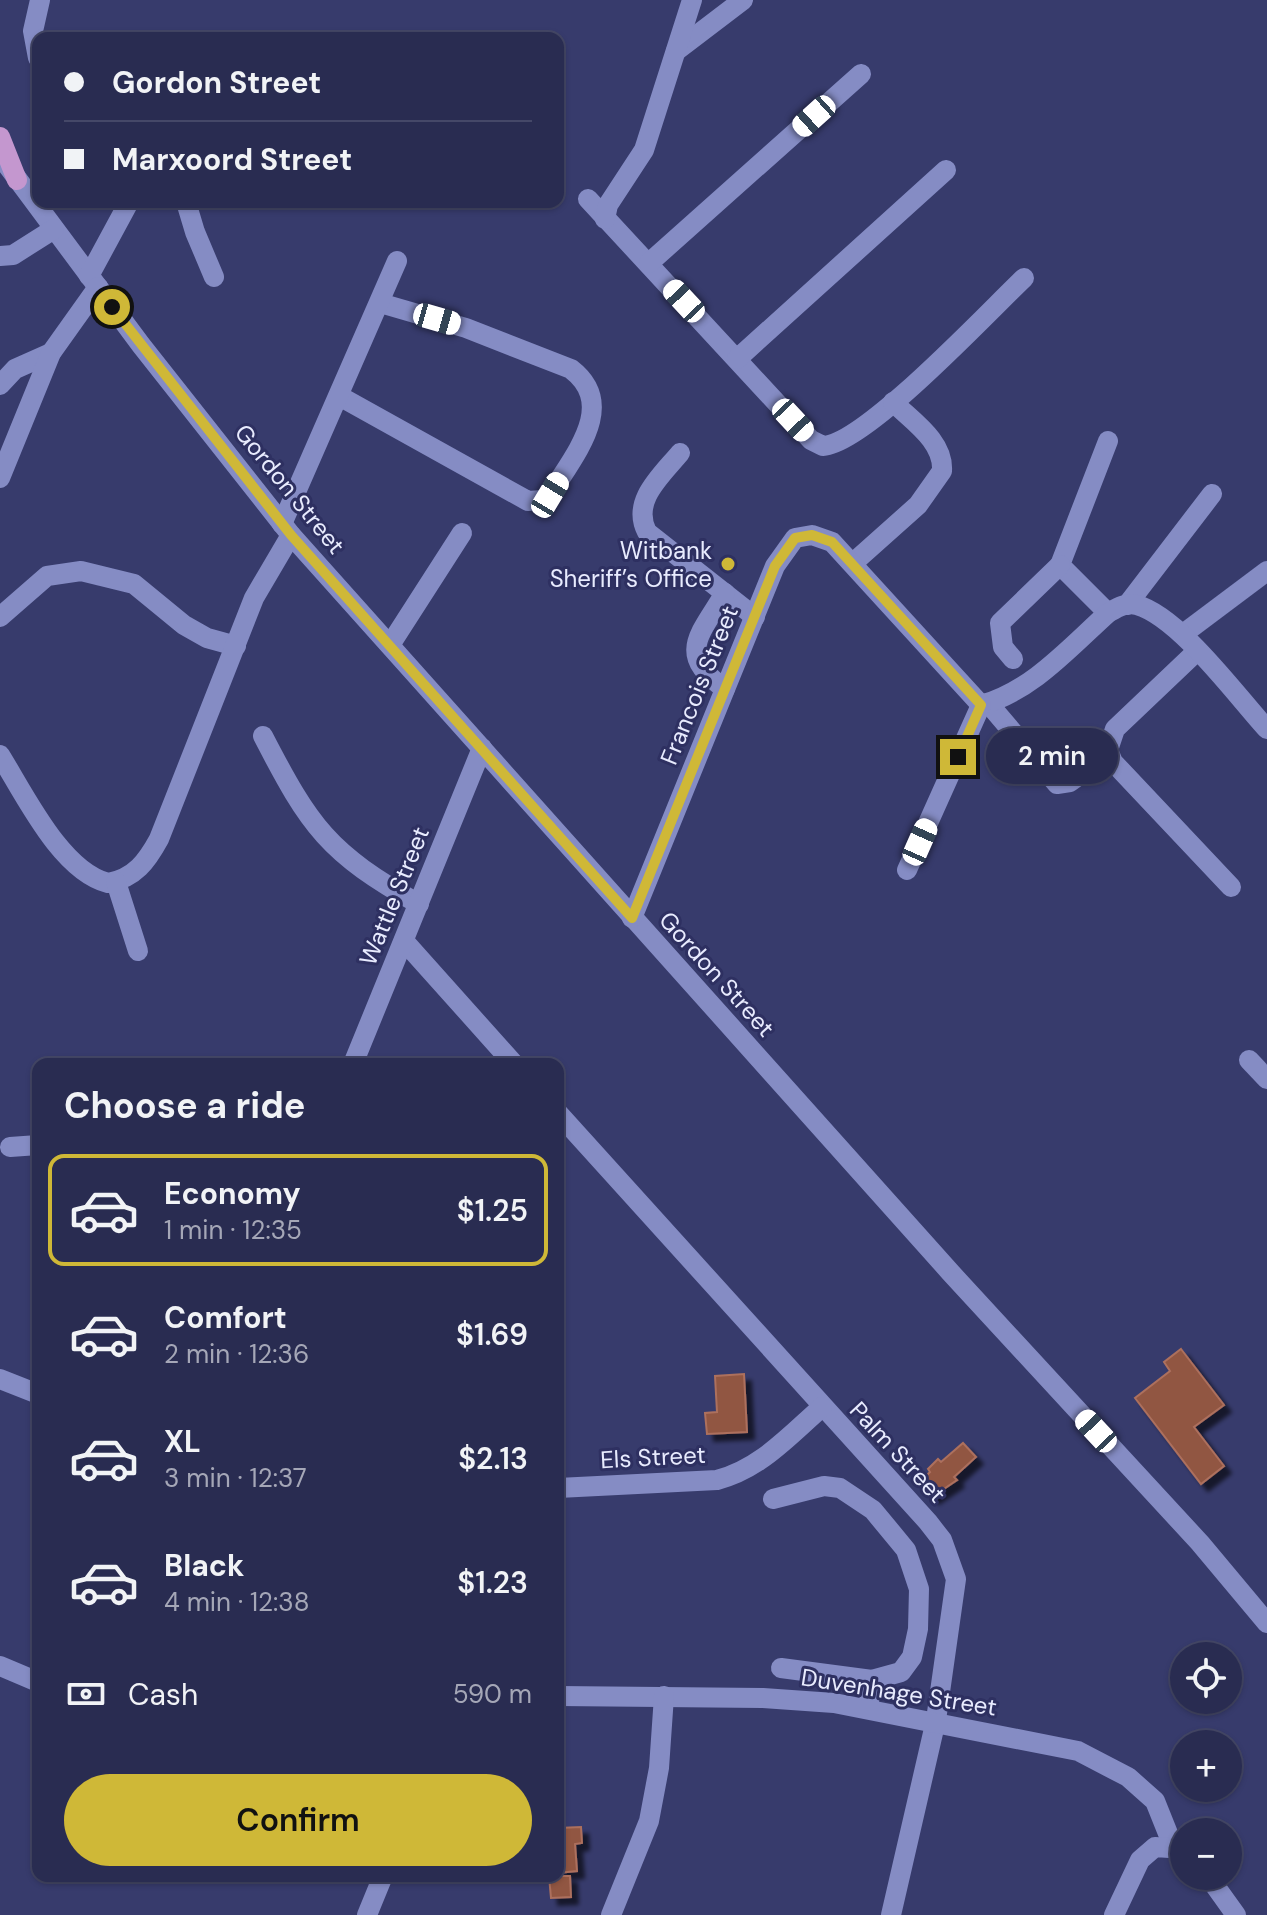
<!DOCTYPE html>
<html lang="en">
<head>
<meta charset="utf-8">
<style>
  :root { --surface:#292c51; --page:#35385b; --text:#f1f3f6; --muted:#a5a7b7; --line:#454868; --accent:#cfb837 }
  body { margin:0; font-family:"DM Sans",sans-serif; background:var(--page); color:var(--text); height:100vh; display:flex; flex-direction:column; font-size:30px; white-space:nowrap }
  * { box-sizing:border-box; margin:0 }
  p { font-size:26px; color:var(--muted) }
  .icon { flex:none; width:44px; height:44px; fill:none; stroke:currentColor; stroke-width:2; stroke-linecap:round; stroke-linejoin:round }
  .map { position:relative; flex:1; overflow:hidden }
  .panel { position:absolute; left:32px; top:1058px; width:532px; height:824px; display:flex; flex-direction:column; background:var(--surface); border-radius:16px; box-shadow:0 2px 6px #0004,0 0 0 2px var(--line) }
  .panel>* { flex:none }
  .hud { position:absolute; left:32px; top:32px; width:532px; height:176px; border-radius:16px; box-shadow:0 2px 6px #0004,0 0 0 2px var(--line); display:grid; align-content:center; height:176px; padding:0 32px; background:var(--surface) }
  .buttons { position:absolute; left:1170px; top:1642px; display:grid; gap:16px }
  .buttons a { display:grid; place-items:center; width:72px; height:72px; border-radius:50%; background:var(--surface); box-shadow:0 2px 6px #0004,0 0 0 2px var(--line); font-size:40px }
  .end { position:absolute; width:36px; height:36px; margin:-18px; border:10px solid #cfb837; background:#111; box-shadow:0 0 0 4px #111 }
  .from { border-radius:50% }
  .bubble { position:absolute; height:56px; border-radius:28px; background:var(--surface); box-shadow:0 2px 6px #0004,0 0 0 2px var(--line); font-size:26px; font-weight:600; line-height:56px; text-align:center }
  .car { position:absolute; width:24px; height:48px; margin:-24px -12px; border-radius:10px; box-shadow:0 0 6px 2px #0007; background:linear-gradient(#fff 24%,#345 0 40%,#fff 0 76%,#345 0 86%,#fff 0) }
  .hud b { display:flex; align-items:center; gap:28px; height:76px; font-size:30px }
  .hud b+b { border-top:2px solid var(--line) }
  .hud i { width:20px; height:20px; background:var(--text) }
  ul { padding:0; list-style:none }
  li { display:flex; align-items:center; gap:24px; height:112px; margin:0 16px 12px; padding:0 16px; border:4px solid transparent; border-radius:16px }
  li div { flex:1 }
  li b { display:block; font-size:30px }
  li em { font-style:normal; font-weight:600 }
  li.selected { border-color:var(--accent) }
  li>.icon { width:72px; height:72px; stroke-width:1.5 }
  h2 { padding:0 32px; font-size:36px; line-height:96px }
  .pay { display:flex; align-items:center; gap:20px; height:88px; padding:0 32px; font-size:30px }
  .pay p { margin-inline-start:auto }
  .primary-button { display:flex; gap:16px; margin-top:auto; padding:16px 32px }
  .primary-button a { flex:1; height:92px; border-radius:48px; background:var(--accent); color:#111; font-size:32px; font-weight:600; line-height:92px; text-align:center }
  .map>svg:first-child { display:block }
</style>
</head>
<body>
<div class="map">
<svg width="1267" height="1915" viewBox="0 0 1267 1915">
  <defs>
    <filter id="shadow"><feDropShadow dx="7" dy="7" stdDeviation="2" flood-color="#0009"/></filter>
  </defs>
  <rect width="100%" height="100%" fill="#373b6c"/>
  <g fill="#915643" stroke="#ad705d" stroke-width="2" filter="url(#shadow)">
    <path d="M1181 1349 1224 1405 1194 1427 1224 1466 1201 1484 1135 1398 1170 1371 1164 1362Z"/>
    <path d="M744 1374 747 1432 707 1434 705 1413 717 1412 715 1376Z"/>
    <path d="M963 1443 976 1457 954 1477 957 1480 932 1497 919 1483 930 1472 928 1469 938 1459 941 1462Z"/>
    <path d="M581 1827 582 1843 575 1844 577 1871 558 1873V1828Z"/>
    <path d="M549 1876H570L571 1897 551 1898Z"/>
  </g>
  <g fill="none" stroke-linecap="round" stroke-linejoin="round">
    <g stroke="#858cc4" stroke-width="20">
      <path d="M676 51 743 0"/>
      <path d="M38 58 33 31 40 0"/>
      <path d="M7 165 141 345 291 535 951 1273 1200 1543 1267 1623"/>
      <path d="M588 199 811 440 823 446C865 444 987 313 1024 278"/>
      <path d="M186 202 195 232 214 277"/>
      <path d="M605 219 608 205 644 150 692 0"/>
      <path d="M0 256 13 255 54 229"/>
      <path d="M649 263 861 74"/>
      <path d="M89 276 129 202"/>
      <path d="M737 359 946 170"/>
      <path d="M0 385 15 369 51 353"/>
      <path d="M341 397 528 501 543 500 550 495C572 457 619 406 571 369L466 328 380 303"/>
      <path d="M680 453C661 476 631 501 647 532L755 617"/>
      <path d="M0 478 51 353 98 287"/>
      <path d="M282 524 397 261"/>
      <path d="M853 563 918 505 942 471C944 441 912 421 893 402"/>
      <path d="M725 593C699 636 676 654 725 689"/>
      <path d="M1127 605 1212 494"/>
      <path d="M1108 613 1060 565 1108 441"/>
      <path d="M0 617 47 576 81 571 134 584 184 625 207 638 236 646"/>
      <path d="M1183 634 1267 571"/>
      <path d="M390 645 462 533"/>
      <path d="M1196 652 1115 729 1108 750 1113 762 1231 887"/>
      <path d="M1013 659 1003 647 1000 623 1060 565"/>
      <path d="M988 703 1057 784 1070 782 1109 754"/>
      <path d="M981 705C1032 691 1069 648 1108 613 1117 608 1126 602 1137 605 1179 617 1236 695 1267 729"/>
      <path d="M263 736C310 827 328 853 419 904"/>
      <path d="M0 755C25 795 61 871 108 883 135 878 147 861 159 839L254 598 291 535"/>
      <path d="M907 870 981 705"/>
      <path d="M116 882 138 951"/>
      <path d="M632 918 775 566 795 538 812 535 832 542 981 705"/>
      <path d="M404 941 514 1064"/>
      <path d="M1249 1060 1267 1079"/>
      <path d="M353 1064 482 748"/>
      <path d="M558 1113 928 1522 942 1540 956 1579 936 1720 891 1915"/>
      <path d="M10 1147 38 1145"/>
      <path d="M0 1379 38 1394"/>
      <path d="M558 1488 717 1480C760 1469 789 1436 822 1407"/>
      <path d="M773 1499 824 1486 840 1488 873 1510 906 1550 919 1589 918 1629 912 1657 901 1672 872 1680 868 1709"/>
      <path d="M0 1666 38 1682"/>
      <path d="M781 1668 872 1680"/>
      <path d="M558 1696 763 1698 834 1703 1078 1751 1128 1777 1155 1801 1173 1846"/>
      <path d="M1208 1876 1236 1915"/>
      <path d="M367 1915 383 1876"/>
      <path d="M611 1915 649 1821 659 1768 664 1696"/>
      <path d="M1114 1915 1140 1860 1155 1847 1184 1849"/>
    </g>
    <path stroke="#c497cf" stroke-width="20" d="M0 137 17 180"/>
  </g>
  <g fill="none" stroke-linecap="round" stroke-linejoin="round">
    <path stroke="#cfb837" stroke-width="10" d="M112 307 291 535 632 918 775 566 795 538 812 535 832 542 981 705 958 757"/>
  </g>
  <circle fill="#cfb837" stroke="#2e3061" stroke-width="3" cx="728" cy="564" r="8"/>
  <g text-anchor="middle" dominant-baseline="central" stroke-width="6" stroke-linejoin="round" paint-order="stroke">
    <g font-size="24" fill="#e8ebfe" stroke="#2e3061">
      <text transform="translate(290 489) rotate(51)">Gordon Street</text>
      <text transform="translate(699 685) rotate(-68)">Francois Street</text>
      <text transform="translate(394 896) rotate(-68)">Wattle Street</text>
      <text transform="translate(717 974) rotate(48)">Gordon Street</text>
      <text transform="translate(898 1452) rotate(47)">Palm Street</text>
      <text transform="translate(653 1457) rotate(-3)">Els Street</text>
      <text transform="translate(899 1692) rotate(9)">Duvenhage Street</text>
    </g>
    <g font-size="24" fill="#e8ebfe" stroke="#2e3061" text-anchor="end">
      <text x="712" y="550">Witbank<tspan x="712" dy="28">Sheriff’s Office</tspan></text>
    </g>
  </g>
</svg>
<div class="buttons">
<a><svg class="icon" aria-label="locate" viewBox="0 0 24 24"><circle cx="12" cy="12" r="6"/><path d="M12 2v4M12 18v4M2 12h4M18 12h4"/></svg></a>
<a>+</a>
<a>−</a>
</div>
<i class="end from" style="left:112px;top:307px"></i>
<i class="end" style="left:958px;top:757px"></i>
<div class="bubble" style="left:986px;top:728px;width:132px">2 min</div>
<i class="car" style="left:814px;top:116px;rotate:228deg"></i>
<i class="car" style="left:684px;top:301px;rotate:317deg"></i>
<i class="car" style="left:437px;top:319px;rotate:106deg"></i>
<i class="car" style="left:793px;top:420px;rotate:137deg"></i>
<i class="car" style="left:550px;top:495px;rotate:31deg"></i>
<i class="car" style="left:920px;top:842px;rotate:24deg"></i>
<i class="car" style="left:1096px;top:1431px;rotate:317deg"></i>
<div class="hud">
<b><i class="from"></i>Gordon Street</b>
<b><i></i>Marxoord Street</b>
</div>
<section class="panel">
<h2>Choose a ride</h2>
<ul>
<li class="selected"><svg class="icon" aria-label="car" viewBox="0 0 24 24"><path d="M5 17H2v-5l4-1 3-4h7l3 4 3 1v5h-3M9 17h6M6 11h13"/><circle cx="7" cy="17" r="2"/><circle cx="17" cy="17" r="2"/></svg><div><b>Economy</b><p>1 min · 12:35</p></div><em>$1.25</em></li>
<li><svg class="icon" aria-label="car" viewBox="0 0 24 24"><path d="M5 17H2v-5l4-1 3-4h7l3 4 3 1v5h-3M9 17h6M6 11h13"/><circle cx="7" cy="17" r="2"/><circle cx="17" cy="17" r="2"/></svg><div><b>Comfort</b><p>2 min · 12:36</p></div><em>$1.69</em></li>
<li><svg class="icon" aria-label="car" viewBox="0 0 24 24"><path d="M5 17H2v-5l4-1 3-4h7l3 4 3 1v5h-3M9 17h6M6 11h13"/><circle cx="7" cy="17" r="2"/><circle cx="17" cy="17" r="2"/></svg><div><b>XL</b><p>3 min · 12:37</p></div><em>$2.13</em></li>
<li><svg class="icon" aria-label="car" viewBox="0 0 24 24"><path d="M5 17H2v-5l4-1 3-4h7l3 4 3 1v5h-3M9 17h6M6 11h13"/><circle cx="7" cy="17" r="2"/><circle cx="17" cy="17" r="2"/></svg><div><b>Black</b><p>4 min · 12:38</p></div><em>$1.23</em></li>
</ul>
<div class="pay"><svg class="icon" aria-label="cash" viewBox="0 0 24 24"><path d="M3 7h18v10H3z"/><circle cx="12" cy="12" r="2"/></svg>Cash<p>590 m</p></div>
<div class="primary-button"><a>Confirm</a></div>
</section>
</div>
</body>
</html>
